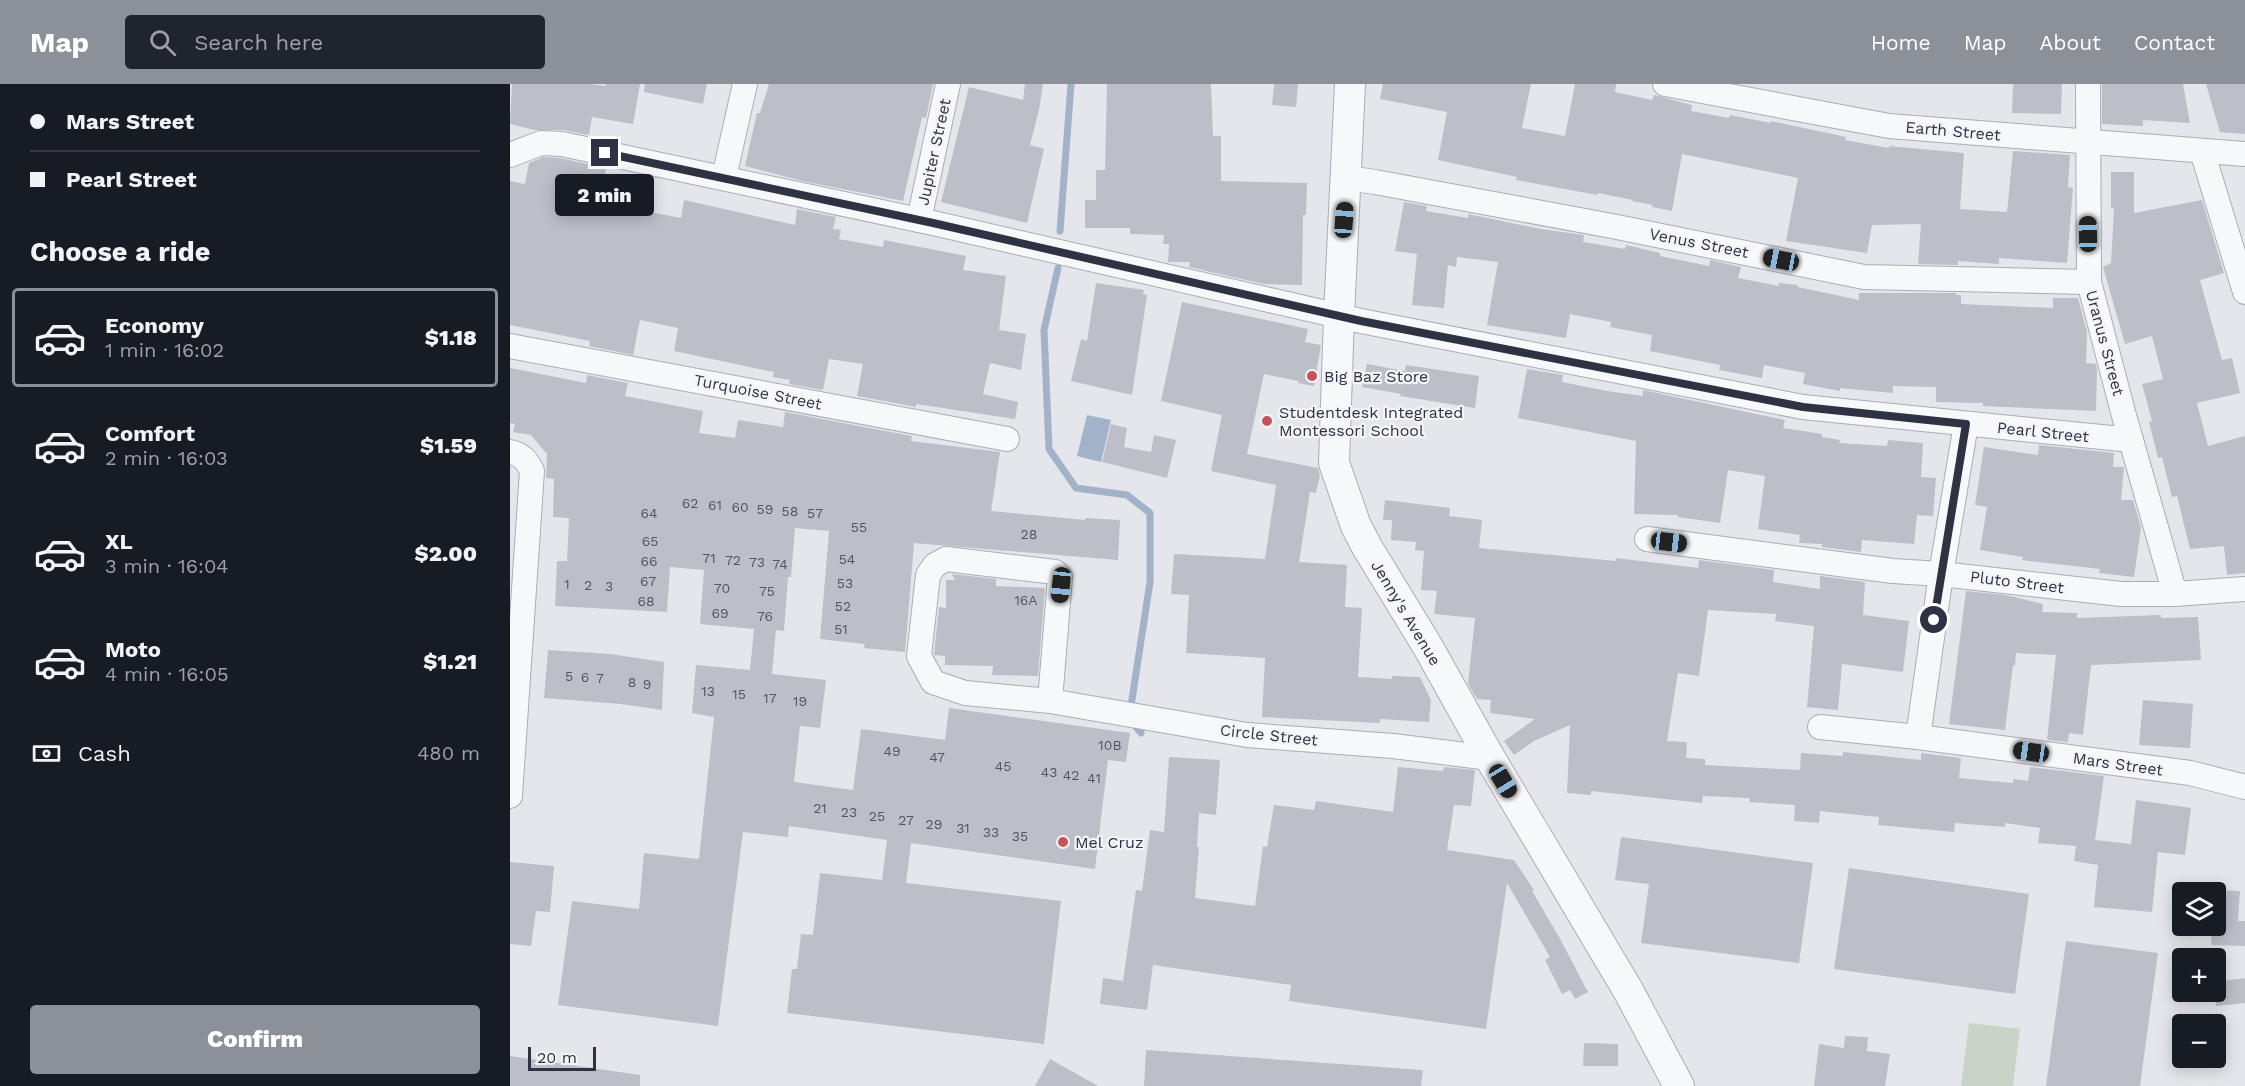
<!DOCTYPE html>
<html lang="en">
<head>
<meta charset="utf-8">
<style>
  :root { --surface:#171b24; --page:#20242c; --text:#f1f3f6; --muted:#9ea1a6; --line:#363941; --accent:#8c9099 }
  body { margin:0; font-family:"Work Sans",sans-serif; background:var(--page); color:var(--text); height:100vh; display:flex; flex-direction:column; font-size:22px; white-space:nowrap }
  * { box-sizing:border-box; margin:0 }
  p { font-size:20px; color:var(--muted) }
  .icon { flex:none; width:33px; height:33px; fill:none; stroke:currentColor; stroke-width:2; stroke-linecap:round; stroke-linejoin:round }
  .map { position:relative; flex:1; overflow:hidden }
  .drawer { display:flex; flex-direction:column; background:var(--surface); width:510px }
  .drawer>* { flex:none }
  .top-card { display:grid; align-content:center; height:132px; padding:0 30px; background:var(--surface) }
  .buttons { position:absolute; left:1662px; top:798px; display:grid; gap:12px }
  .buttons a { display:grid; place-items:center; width:54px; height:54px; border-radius:6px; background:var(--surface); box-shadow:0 3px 15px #0003; font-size:30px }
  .scale { position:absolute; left:18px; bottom:15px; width:68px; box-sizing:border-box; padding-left:6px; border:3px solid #2d3343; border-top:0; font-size:16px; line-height:21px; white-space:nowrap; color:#2d3343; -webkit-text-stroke:4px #f4f5f8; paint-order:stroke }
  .end { position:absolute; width:27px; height:27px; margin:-14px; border:8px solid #2d3343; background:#fff; box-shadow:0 0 0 3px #fff }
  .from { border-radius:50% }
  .bubble { position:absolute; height:42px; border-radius:6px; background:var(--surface); box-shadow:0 3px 15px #0003; font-size:20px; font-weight:800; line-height:42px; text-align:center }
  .car { position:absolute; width:18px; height:36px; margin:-18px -9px; border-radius:8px; box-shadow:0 0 4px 2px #0007; background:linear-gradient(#222 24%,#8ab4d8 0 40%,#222 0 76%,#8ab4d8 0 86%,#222 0) }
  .top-card b { display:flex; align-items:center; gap:21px; height:57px; font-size:22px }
  .top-card b+b { border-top:2px solid var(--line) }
  .top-card i { width:15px; height:15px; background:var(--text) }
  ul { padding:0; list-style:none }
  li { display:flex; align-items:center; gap:18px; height:99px; margin:0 12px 9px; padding:0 18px; border:3px solid transparent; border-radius:6px }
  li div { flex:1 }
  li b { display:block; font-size:22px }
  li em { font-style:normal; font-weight:800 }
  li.active { border-color:var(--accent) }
  li>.icon { width:54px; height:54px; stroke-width:1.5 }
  h2 { padding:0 30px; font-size:27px; line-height:72px }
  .pay { display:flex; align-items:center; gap:15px; height:66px; padding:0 30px; font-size:22px }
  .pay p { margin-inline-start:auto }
  .action { display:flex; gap:12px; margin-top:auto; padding:12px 30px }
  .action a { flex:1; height:69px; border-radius:6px; background:var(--accent); color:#fff; font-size:24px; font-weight:800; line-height:69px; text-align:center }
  header { display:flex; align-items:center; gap:36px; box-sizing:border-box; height:84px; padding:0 30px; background:var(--accent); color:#fff }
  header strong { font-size:28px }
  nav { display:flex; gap:33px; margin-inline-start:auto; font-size:21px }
  .search { width:420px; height:54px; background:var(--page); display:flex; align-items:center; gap:15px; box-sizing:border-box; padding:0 21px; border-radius:6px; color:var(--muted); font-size:22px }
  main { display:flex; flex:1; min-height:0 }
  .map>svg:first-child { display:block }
</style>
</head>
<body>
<header>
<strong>Map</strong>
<div class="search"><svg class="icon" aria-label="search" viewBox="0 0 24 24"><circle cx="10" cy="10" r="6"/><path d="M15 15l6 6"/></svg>Search here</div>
<nav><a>Home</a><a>Map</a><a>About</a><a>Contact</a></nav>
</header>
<main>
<section class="drawer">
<div class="top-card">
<b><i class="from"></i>Mars Street</b>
<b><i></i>Pearl Street</b>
</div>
<h2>Choose a ride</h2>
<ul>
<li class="active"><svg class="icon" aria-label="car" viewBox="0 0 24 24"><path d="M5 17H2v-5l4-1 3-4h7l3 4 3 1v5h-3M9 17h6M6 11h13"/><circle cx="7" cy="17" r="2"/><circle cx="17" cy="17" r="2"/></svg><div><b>Economy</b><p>1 min · 16:02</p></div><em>$1.18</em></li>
<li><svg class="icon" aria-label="car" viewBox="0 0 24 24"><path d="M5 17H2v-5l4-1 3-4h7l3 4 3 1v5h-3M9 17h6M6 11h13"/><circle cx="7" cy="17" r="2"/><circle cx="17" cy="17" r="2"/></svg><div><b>Comfort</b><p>2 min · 16:03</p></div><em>$1.59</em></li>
<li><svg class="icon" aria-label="car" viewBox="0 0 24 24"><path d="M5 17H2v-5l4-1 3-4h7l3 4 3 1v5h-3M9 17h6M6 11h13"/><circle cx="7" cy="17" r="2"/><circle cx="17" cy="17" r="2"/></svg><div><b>XL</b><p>3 min · 16:04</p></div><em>$2.00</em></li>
<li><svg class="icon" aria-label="car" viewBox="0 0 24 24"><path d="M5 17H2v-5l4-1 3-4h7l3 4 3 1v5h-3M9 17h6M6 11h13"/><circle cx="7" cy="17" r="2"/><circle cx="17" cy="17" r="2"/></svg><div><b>Moto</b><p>4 min · 16:05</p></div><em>$1.21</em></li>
</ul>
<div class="pay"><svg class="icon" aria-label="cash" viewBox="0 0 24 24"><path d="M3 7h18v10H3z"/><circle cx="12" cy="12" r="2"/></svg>Cash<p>480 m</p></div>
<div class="action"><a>Confirm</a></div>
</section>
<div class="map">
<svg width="1735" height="1002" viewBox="0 0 1735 1002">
  <rect width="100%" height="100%" fill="#e4e6eb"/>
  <path fill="#c8d4c6" d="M1459 939 1510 945 1503 1002H1451Z"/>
  <path fill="#a2b2c8" d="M577 331 601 336 591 378 567 372Z"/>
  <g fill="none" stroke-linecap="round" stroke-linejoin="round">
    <g stroke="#a2b2c8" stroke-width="7">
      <path d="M550 147 561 0"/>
      <path d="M548 184 534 246 539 365 566 404 617 411 640 429V498L621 622"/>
      <path d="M621 637 631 649"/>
    </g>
  </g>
  <g fill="#bcbfc8">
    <path d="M2 0H80L96 2V0H130L123 40 82 33 79 51 53 46H25L0 40Z"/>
    <path d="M135 0H197L193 20 134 8Z"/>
    <path d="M259 0H423L416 34 412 33 393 117 292 97 235 82 247 29H250Z"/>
    <path d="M515 0H533L529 26 520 61 534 65 517 139 431 118 459 3 513 16Z"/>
    <path d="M597 0H701L703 52H711V97L797 99 796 131H793L792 201 753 200 679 183 680 178H658L659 160H653L654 151 620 150V144H575V116H586V86H595Z"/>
    <path d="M764 0H788L786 23 762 21Z"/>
    <path d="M873 0H1021L1012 44 1055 52 1065 0H1106L1105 8 1142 16 1144 11 1148 12 1182 21 1181 27 1219 34 1220 31 1261 39V37L1336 53 1335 56 1379 64V62L1454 69 1450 125 1497 128 1503 67 1560 71 1558 103 1563 104 1557 179 1489 174V180L1448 177V181L1408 180 1411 140 1362 141 1357 169 1276 157 1288 94 1172 70 1162 127 1142 123 1143 121 1122 117 1123 116 1088 109 1087 111 1006 96 1007 93 928 76 937 28 870 15Z"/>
    <path d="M1503 0H1552L1551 30 1502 29Z"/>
    <path d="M1592 0H1673L1680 39 1633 36V42L1592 40Z"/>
    <path d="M1696 0H1735V50L1710 48Z"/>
    <path d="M33 73 50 74 96 84 92 108 122 114 120 124 171 134 174 116 285 141 287 125 326 133 323 145 331 146 329 155 373 163 374 156 456 172 453 186 496 192 489 246 516 250 511 286 480 279 473 310 508 318 505 335 406 320V323L347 312 353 280 319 275 313 306 279 300 280 296 263 293 264 288 164 267 168 244 130 236 123 271 79 262 80 257 0 241V97L15 100 19 79Z"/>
    <path d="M1601 88H1624V129L1692 116 1714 189 1690 196 1712 276 1722 274 1730 309 1687 319 1698 362 1735 352V489L1717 491 1714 462 1680 465 1667 412 1662 413 1652 373 1648 374 1639 338 1642 337 1632 300 1653 295 1642 252 1615 260 1593 183 1601 179 1604 124H1601Z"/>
    <path d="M894 118 917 122 916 127 958 134V130L1031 145 1074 151 1073 158 1115 165 1116 161 1150 169V172L1199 182 1200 176 1231 183 1228 194 1269 202V199L1288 201V203L1349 216V209H1446V211H1451V220L1543 224V214H1568L1577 248 1576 279 1586 280 1587 285 1586 327 1473 322V319L1426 318V303L1383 302V309L1330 304V307L1293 300 1295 289 1254 281 1252 294 1209 286 1210 281 1140 267 1142 251 1100 243 1101 238 1060 230 1056 254 977 241 988 178 947 173 946 183 938 181 934 224 902 221 907 170 885 167Z"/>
    <path d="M586 199 634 206 633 210 637 211 622 311 561 297 571 255 577 257Z"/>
    <path d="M672 218 798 245 795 258 811 261 804 302 788 299V297L754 290 737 370 808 384 810 391 806 409 800 408 789 478 837 481 835 523 852 524 848 593 882 595V592L910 593 921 616 919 638 870 635V639L752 633 755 574 676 569 679 511 661 510 664 470 755 475 766 401 701 387 712 331 651 317Z"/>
    <path d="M857 280 895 287 896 281 969 292 965 324 890 312 891 310 852 303Z"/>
    <path d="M0 284 76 299 77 291 118 299 115 312 193 327 189 349 225 354 228 336 273 343 275 328 402 352 401 357 490 368 481 427 575 436V434L610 436 608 476 404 459 395 568 354 564 355 560 310 555 319 447 285 444 281 493H278L274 547 266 546 262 590 316 596 310 644 290 642 284 698 343 706 351 645 435 656 439 624 620 649 616 678 598 676 585 785 401 759 396 799 551 817 534 960 277 929 282 885H287L291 850 303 851 310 789 372 796 377 756 279 742 278 753 233 748 208 942 48 921 62 817 129 825 134 769 189 775 204 633 182 629 186 581 240 586 244 545 190 540 194 486 160 483 157 528 45 522 47 477H57L59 434 43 433 44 395 36 394 37 370 21 351 3 348 5 340 0 339Z"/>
    <path d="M1017 285 1053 291 1052 298 1097 307 1133 312V306L1275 336 1273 344 1312 350V353L1330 356 1329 359 1377 362 1378 356 1413 359 1411 393 1426 394 1423 432 1407 431 1404 460 1352 456 1351 468 1312 463V460L1289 459 1290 451 1248 445 1255 392 1218 386 1210 439 1168 433V431L1124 430 1126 357 1008 334Z"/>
    <path d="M601 340 617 344 614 363 641 368 644 351 666 356 657 394 592 378Z"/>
    <path d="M1529 361 1604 369 1603 383H1614L1611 416H1623L1631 443 1624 493 1589 489 1590 485 1512 476 1513 473 1470 466 1477 423 1465 421 1474 363 1528 371Z"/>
    <path d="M875 416 940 424 939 432 972 436 969 464 1106 477V474L1188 484 1189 476 1264 486 1263 498 1310 505V492L1355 498 1353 531 1399 537 1393 588 1332 580 1328 626 1297 623 1304 542 1265 537 1266 530 1198 526 1189 592 1168 589 1157 657 1177 658 1176 674 1195 675V681L1290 686 1291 669 1333 672V668L1411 676V669L1451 674 1449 694 1503 699V695L1518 697 1520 683 1594 692 1585 756 1621 760 1626 716 1681 724 1675 771 1648 768 1642 828 1584 823 1588 781 1564 777 1566 762 1528 759 1530 744 1495 739V743L1445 739 1444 748 1368 741 1369 733 1310 727 1309 739 1284 737 1285 721 1239 718 1240 714 1193 712 1192 719 1081 707V711L1057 709 1060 641 1024 657 1004 671 994 657 1025 635 980 629 981 616 967 615 958 600 965 534 924 530 927 507 911 506 914 467 905 466 906 458 881 456 882 436H873Z"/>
    <path d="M442 490 486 495V502L535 504 528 592 482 591 483 582 435 581V572L424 571 429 523 436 524V496H445Z"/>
    <path d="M1456 507 1495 511 1533 520 1532 528 1567 529V534L1651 531V534L1688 533 1691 576 1581 581 1573 651 1559 649 1558 658 1537 656 1546 571 1506 569 1505 582 1503 581 1495 646 1439 640Z"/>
    <path d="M38 566 100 570 154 578 152 626 111 620 34 614Z"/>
    <path d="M1633 616 1683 620 1680 664 1629 661Z"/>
    <path d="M659 673 710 676 706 731 689 729 687 763H689L685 814 745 822 753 762 757 763 764 721 804 726 806 717 883 728 888 683 933 687 934 683 965 686 961 722 944 721 937 766 1004 776 1024 806 1022 807 1049 853 1078 908 1065 915 1060 906 1052 910 1035 876 1040 873 997 799 976 945 779 917 781 901 643 881 637 926 590 920 593 894 613 897 626 806 632 807 640 746 654 748Z"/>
    <path d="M1111 753 1303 779 1289 879 1131 859 1139 800 1105 796Z"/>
    <path d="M0 778 44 782 40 828 26 827 21 862 0 860Z"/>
    <path d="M1339 784 1519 810 1505 910 1324 885Z"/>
    <path d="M1703 806 1730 807 1728 837H1735V862L1701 861 1702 842H1706V808H1703Z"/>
    <path d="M1556 857 1648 869 1630 1002H1536Z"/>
    <path d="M1735 894V919L1706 922V898Z"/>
    <path d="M1335 952 1358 953 1357 967 1380 970 1375 1002H1304L1309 960 1334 964Z"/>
    <path d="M1074 959 1108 960V982H1073Z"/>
    <path d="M636 966 913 986 911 1002H634Z"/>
    <path d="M0 972 130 991V1002H0Z"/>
    <path d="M540 975 588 1002H525Z"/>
  </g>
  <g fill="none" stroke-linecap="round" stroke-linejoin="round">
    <g stroke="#a9adb5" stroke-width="26">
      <g id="minor">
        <path d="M1155 0 1379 42 1735 70"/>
        <path d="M1578 0 1579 198 1613 328 1665 510"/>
        <path d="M1692 67 1735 208"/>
        <path d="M0 71 31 59 52 60 423 139 851 237 1293 323 1621 356"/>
        <path d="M214 93 235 0"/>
        <path d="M837 94 865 98 1102 142 1354 193 1579 198"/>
        <path d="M409 136 438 0"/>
        <path d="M0 262 497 355"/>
        <path d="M0 368C12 370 17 377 22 387L0 712"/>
        <path d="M1137 455 1383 487 1431 490 1611 510H1665L1735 505"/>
        <path d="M540 617 455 609 423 598 409 572 418 491 425 481 436 475 545 488 550 493 540 617 737 651 883 662 980 674"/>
        <path d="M1310 643 1408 653 1680 689 1735 703"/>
        <path d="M1408 653 1431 490 1456 340"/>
      </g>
    </g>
    <g stroke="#a9adb5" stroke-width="32">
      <path id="tertiary" d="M840 0 829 232 824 379 846 442 857 463 918 563 980 674 1119 908 1169 1002"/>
    </g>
    <use href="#minor" stroke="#f7f8f9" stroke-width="24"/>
    <use href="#tertiary" stroke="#f7f8f9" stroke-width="30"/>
  </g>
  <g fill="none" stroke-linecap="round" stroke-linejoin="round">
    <path stroke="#2d3343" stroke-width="8" d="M95 69 423 139 851 237 1293 323 1456 340 1424 536"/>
  </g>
  <g fill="#c7525c" stroke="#f4f5f8" stroke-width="2">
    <circle cx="802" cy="292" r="6"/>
    <circle cx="757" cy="337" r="6"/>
    <circle cx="553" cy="758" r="6"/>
  </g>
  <g text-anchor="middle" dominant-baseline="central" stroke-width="4.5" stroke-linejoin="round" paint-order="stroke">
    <g font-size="14" fill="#515664">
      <text x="180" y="419">62</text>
      <text x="205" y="421">61</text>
      <text x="230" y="423">60</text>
      <text x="255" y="425">59</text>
      <text x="280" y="427">58</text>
      <text x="139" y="429">64</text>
      <text x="305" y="429">57</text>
      <text x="349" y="443">55</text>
      <text x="519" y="450">28</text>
      <text x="140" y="457">65</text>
      <text x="199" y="474">71</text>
      <text x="337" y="475">54</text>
      <text x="223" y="476">72</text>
      <text x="139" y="477">66</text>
      <text x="247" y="478">73</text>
      <text x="270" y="480">74</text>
      <text x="138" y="497">67</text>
      <text x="335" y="499">53</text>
      <text x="57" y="500">1</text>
      <text x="78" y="501">2</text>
      <text x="99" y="502">3</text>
      <text x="212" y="504">70</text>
      <text x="257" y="507">75</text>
      <text x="516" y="516">16A</text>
      <text x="136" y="517">68</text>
      <text x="333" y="522">52</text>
      <text x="210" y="529">69</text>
      <text x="255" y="532">76</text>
      <text x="331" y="545">51</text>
      <text x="59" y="592">5</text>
      <text x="75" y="593">6</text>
      <text x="90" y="594">7</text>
      <text x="122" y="598">8</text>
      <text x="137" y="600">9</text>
      <text x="198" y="607">13</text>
      <text x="229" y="610">15</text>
      <text x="260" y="614">17</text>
      <text x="290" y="617">19</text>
      <text x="600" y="661">10B</text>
      <text x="382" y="667">49</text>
      <text x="427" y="673">47</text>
      <text x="493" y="682">45</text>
      <text x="539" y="688">43</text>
      <text x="561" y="691">42</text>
      <text x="584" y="694">41</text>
      <text x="310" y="724">21</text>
      <text x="339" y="728">23</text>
      <text x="367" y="732">25</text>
      <text x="396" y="736">27</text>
      <text x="424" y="740">29</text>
      <text x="453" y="744">31</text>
      <text x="481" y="748">33</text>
      <text x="510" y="752">35</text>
    </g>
    <g font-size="16" fill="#2d3343" stroke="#f4f5f8">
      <text transform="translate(1443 47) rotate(5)">Earth Street</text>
      <text transform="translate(424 68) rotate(-78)">Jupiter Street</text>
      <text transform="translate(1189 159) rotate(11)">Venus Street</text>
      <text transform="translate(1595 259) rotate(75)">Uranus Street</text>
      <text transform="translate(248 308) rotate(11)">Turquoise Street</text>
      <text transform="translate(1533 348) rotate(6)">Pearl Street</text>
      <text transform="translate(1507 498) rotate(7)">Pluto Street</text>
      <text transform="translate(896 529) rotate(59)">Jenny's Avenue</text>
      <text transform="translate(759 651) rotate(6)">Circle Street</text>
      <text transform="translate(1608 680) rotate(8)">Mars Street</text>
    </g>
    <g font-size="16" fill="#2d3343" stroke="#f4f5f8" text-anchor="start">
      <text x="814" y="292">Big Baz Store</text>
      <text x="769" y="328">Studentdesk Integrated<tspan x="769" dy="18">Montessori School</tspan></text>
      <text x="565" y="758">Mel Cruz</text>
    </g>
  </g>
</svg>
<div class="buttons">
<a><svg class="icon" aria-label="layers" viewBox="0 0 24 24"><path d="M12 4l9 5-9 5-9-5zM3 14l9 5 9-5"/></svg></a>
<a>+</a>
<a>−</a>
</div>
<div class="scale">20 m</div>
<i class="end from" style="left:1424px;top:536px"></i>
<i class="end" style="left:95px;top:69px"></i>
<div class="bubble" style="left:45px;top:90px;width:99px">2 min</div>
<i class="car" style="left:834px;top:136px;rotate:4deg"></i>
<i class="car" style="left:1578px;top:150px;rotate:359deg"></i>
<i class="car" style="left:1271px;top:176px;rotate:281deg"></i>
<i class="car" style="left:1159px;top:458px;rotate:97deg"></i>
<i class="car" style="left:551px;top:501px;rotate:186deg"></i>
<i class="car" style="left:1521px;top:668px;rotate:278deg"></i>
<i class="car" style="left:993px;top:697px;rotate:149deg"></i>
</div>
</main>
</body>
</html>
